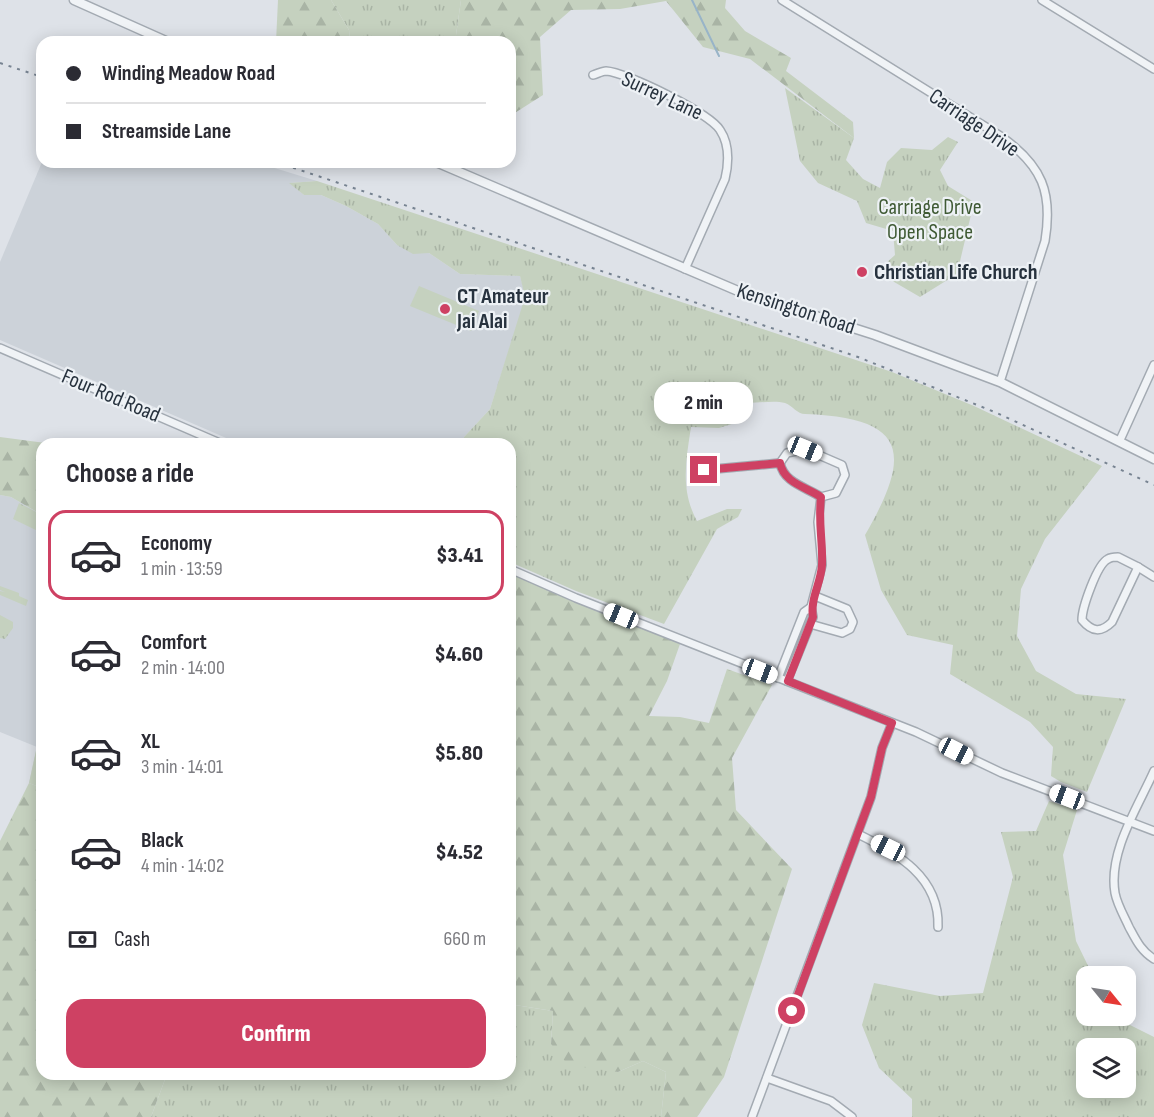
<!DOCTYPE html>
<html lang="en">
<head>
<meta charset="utf-8">
<style>
  :root { --surface:#fff; --page:#f7f7f7; --text:#2b2b33; --muted:#7c7c81; --line:#e1e1e2; --accent:#ce4163 }
  body { margin:0; font-family:"Sofia Sans Condensed",sans-serif; background:var(--page); color:var(--text); height:100vh; display:flex; flex-direction:column; font-size:22px; white-space:nowrap }
  * { box-sizing:border-box; margin:0 }
  p { font-size:20px; color:var(--muted) }
  .icon { flex:none; width:33px; height:33px; fill:none; stroke:currentColor; stroke-width:2; stroke-linecap:round; stroke-linejoin:round }
  .map { position:relative; flex:1; overflow:hidden }
  .sheet { position:absolute; left:36px; top:438px; width:480px; height:642px; display:flex; flex-direction:column; background:var(--surface); border-radius:18px; box-shadow:0 3px 15px #0003 }
  .sheet>* { flex:none }
  .guide { position:absolute; left:36px; top:36px; width:480px; height:132px; border-radius:18px; box-shadow:0 3px 15px #0003; display:grid; align-content:center; height:132px; padding:0 30px; background:var(--surface) }
  .needle { width:39px; rotate:120deg }
  .buttons { position:absolute; left:1076px; top:966px; display:grid; gap:12px }
  .buttons a { display:grid; place-items:center; width:60px; height:60px; border-radius:12px; background:var(--surface); box-shadow:0 3px 15px #0003; font-size:30px }
  .end { position:absolute; width:27px; height:27px; margin:-14px; border:8px solid #ce4163; background:#fff; box-shadow:0 0 0 3px #fff }
  .from { border-radius:50% }
  .bubble { position:absolute; height:42px; border-radius:18px; background:var(--surface); box-shadow:0 3px 15px #0003; font-size:20px; font-weight:800; line-height:42px; text-align:center }
  .car { position:absolute; width:18px; height:36px; margin:-18px -9px; border-radius:8px; box-shadow:0 0 4px 2px #0007; background:linear-gradient(#fff 24%,#345 0 40%,#fff 0 76%,#345 0 86%,#fff 0) }
  .guide b { display:flex; align-items:center; gap:21px; height:57px; font-size:22px }
  .guide b+b { border-top:2px solid var(--line) }
  .guide i { width:15px; height:15px; background:var(--text) }
  ul { padding:0; list-style:none }
  li { display:flex; align-items:center; gap:18px; height:90px; margin:0 12px 9px; padding:0 18px; border:3px solid transparent; border-radius:18px }
  li div { flex:1 }
  li b { display:block; font-size:22px }
  li em { font-style:normal; font-weight:800 }
  li.on { border-color:var(--accent) }
  li>.icon { width:54px; height:54px; stroke-width:1.5 }
  h2 { padding:0 30px; font-size:27px; line-height:72px }
  .pay { display:flex; align-items:center; gap:15px; height:66px; padding:0 30px; font-size:22px }
  .pay p { margin-inline-start:auto }
  .primary-button { display:flex; gap:12px; margin-top:auto; padding:12px 30px }
  .primary-button a { flex:1; height:69px; border-radius:18px; background:var(--accent); color:#fff; font-size:24px; font-weight:800; line-height:69px; text-align:center }
  .map>svg:first-child { display:block }
</style>
</head>
<body>
<div class="map">
<svg width="1154" height="1117" viewBox="0 0 1154 1117">
  <defs>
    <pattern id="grass-tufts" width="24" height="20" patternUnits="userSpaceOnUse" patternTransform="scale(1.5)"><rect width="24" height="20" fill="#c5d1bf"/><path d="M3 7l-1-3M5 7V3M7 7l1-3M15 17l-1-3M17 17v-4M19 17l1-3" fill="none" stroke="#a9b4a5"/></pattern>
    <pattern id="forest-firs" width="22" height="20" patternUnits="userSpaceOnUse" patternTransform="scale(1.5)"><rect width="22" height="20" fill="#c5d1bf"/><path d="M5 1l3.5 6h-7zM16 11l3.5 6h-7z" fill="#a9b4a5"/></pattern>
  </defs>
  <rect width="100%" height="100%" fill="#dee2e8"/>
  <g fill="#ccd2d9">
    <path d="M42 162H255L317 181 290 183 304 195H321L346 206 378 224 397 245 429 253 460 274 520 276 526 297 490 409 464 437 463 444H240L0 340V262Z"/>
    <path d="M0 495 11 497 42 515V788L29 783 37 747 0 732Z"/>
  </g>
  <g fill="url(#grass-tufts)" fill-rule="evenodd">
    <path d="M331 0H461L455 42H350L349 30Z"/>
    <path d="M785 88 854 138 846 160 863 179 880 188 887 162 901 148 932 150 948 137 958 142 940 170 948 186 974 202 957 274 920 297 889 279 885 264 895 255 893 231 866 223 857 201 818 183 800 161Z"/>
    <path d="M317 181 892 372 974 406 1102 466 1045 539 1021 589 1017 636 1036 671 1076 694 1126 699 1087 792 1061 782 1051 776 1053 747 1030 722 950 674 953 645 907 635 881 590 865 535C913 452 907 418 805 414 797 414 793 406 785 403 775 400 759 403 748 403L738 422 719 428 691 427C686 460 680 490 697 521L727 509H742L738 517 717 529 664 624 576 591 510 562V444H463L464 437 490 409 525 297 520 276 460 274 429 253 413 254 397 245 378 224 346 206 321 195H304L289 183Z"/>
    <path d="M19 503 42 515V533L13 519Z"/>
    <path d="M0 586 19 593V596L28 600 26 606 0 595V591L5 592 0 590Z"/>
    <path d="M0 615 13 622V628L5 639 0 638Z"/>
    <path d="M37 746 42 748V788L29 783Z"/>
    <path d="M1049 801 1077 810 1063 855 1076 941 1093 976H1086V1016H1112L1154 1037V1117H912V1099L879 1068 862 1025 874 983 940 996 983 993 1013 877 1001 832 1036 831ZM1086 1048H1125V1088H1086Z"/>
    <path d="M510 995 515 1005 553 1011 551 1044 618 1072 643 1061 666 1072 661 1117H151L167 1074H510Z"/>
  </g>
  <g fill="url(#forest-firs)">
    <path d="M278 0H331L349 30 350 42H276Z"/>
    <path d="M461 0H726L725 8 745 31 791 58 786 71 853 122 854 138 750 59 703 47 666 1 620 9 571 10 540 37 543 95 510 116V42H455Z"/>
    <path d="M0 437 53 444H42V515L11 497 0 495Z"/>
    <path d="M510 574 680 644 667 681 649 716 680 717 709 723 727 669 772 685 732 758 736 810 792 869 724 1077 697 1117H661L666 1072 643 1061 618 1072 568 1065 551 1044 553 1011 515 1005 510 995Z"/>
    <path d="M29 783 42 788V1074H167L151 1117H0V841Z"/>
  </g>
  <path fill="#c5d1bf" d="M419 286 479 311 471 331 410 306Z"/>
  <g fill="none" stroke-linecap="round" stroke-linejoin="round">
    <path stroke="#98b4c8" stroke-width="2" d="M692 0 719 56"/>
    <g stroke="#a3aab2" stroke-width="10">
      <g id="minor">
        <path d="M782 0 1002 137C1042 166 1053 192 1045 241L1000 382"/>
        <path d="M1042 0 1154 69"/>
        <path d="M593 75C597 74 602 71 606 71 626 72 710 113 720 130 730 145 729 162 725 179L685 269"/>
        <path d="M0 348 222 444"/>
        <path d="M1120 440 1154 365"/>
        <path d="M704 470 780 463"/>
        <path d="M1118 557 1138 567 1112 622C1101 633 1092 632 1082 620 1082 608 1097 564 1108 559 1111 557 1115 557 1118 557Z"/>
        <path d="M1138 567 1154 577"/>
        <path d="M510 569 576 598 916 732 1002 773 1154 831"/>
        <path d="M811 607 822 565 818 522 821 497 836 493 845 475 842 465 805 449 787 453 780 463C784 483 806 487 821 497"/>
        <path d="M810 624 842 633 850 629 853 622 847 609 815 596"/>
        <path d="M778 678 804 612 811 607 813 617 787 681"/>
        <path d="M1154 771C1138 807 1108 852 1115 893 1117 904 1124 916 1129 927 1136 940 1141 951 1154 959"/>
        <path d="M858 834C897 853 940 877 938 927"/>
        <path d="M767 1078 831 1101 852 1117"/>
        <path d="M752 1117 871 797 882 748 892 723"/>
      </g>
    </g>
    <g stroke="#a3aab2" stroke-width="11">
      <g id="tertiary">
        <path d="M74 0 168 42"/>
        <path d="M436 162 738 291 875 335 1000 382 1154 459"/>
      </g>
    </g>
    <use href="#minor" stroke="#f0f3f6" stroke-width="7"/>
    <use href="#tertiary" stroke="#f0f3f6" stroke-width="8"/>
    <g stroke="#778391" stroke-width="2" stroke-dasharray="3 6" stroke-linecap="butt">
      <path d="M0 63 42 77"/>
      <path d="M276 162 858 357 997 413 1154 485"/>
    </g>
  </g>
  <g fill="none" stroke-linecap="round" stroke-linejoin="round">
    <path stroke="#ce4163" stroke-width="8" d="M704 470 780 463C784 483 806 487 821 497 818 523 823 541 822 565 821 583 810 599 813 617L788 681 892 723 882 748 871 797 792 1011"/>
  </g>
  <g fill="#ce4163" stroke="#edf1f5" stroke-width="2">
    <circle cx="862" cy="272" r="6"/>
    <circle cx="445" cy="309" r="6"/>
  </g>
  <g text-anchor="middle" dominant-baseline="central" stroke-width="4.5" stroke-linejoin="round" paint-order="stroke">
    <g font-size="22" fill="#27323e" stroke="#edf1f5">
      <text transform="translate(662 96) rotate(25)">Surrey Lane</text>
      <text transform="translate(974 123) rotate(34)">Carriage Drive</text>
      <text transform="translate(796 309) rotate(18)">Kensington Road</text>
      <text transform="translate(111 396) rotate(23)">Four Rod Road</text>
    </g>
    <g font-size="22" fill="#3f5a34" stroke="#edf1f5">
      <text x="930" y="207">Carriage Drive<tspan x="930" dy="25">Open Space</tspan></text>
    </g>
    <g font-size="22" font-weight="bold" fill="#27323e" stroke="#edf1f5" text-anchor="start">
      <text x="874" y="272">Christian Life Church</text>
      <text x="457" y="296">CT Amateur<tspan x="457" dy="25">Jai Alai</tspan></text>
    </g>
  </g>
</svg>
<div class="buttons">
<a><svg class="needle" viewBox="-14 -14 28 28"><path d="M0-13l5 13h-10z" fill="#e53935"/><path d="M0 13l5-13h-10z" fill="#7c7c81"/></svg></a>
<a><svg class="icon" aria-label="layers" viewBox="0 0 24 24"><path d="M12 4l9 5-9 5-9-5zM3 14l9 5 9-5"/></svg></a>
</div>
<i class="end from" style="left:792px;top:1011px"></i>
<i class="end" style="left:704px;top:470px"></i>
<div class="bubble" style="left:654px;top:382px;width:99px">2 min</div>
<i class="car" style="left:805px;top:449px;rotate:112deg"></i>
<i class="car" style="left:621px;top:616px;rotate:292deg"></i>
<i class="car" style="left:760px;top:671px;rotate:111deg"></i>
<i class="car" style="left:956px;top:751px;rotate:117deg"></i>
<i class="car" style="left:1067px;top:797px;rotate:291deg"></i>
<i class="car" style="left:888px;top:848px;rotate:296deg"></i>
<div class="guide">
<b><i class="from"></i>Winding Meadow Road</b>
<b><i></i>Streamside Lane</b>
</div>
<section class="sheet">
<h2>Choose a ride</h2>
<ul>
<li class="on"><svg class="icon" aria-label="car" viewBox="0 0 24 24"><path d="M5 17H2v-5l4-1 3-4h7l3 4 3 1v5h-3M9 17h6M6 11h13"/><circle cx="7" cy="17" r="2"/><circle cx="17" cy="17" r="2"/></svg><div><b>Economy</b><p>1 min · 13:59</p></div><em>$3.41</em></li>
<li><svg class="icon" aria-label="car" viewBox="0 0 24 24"><path d="M5 17H2v-5l4-1 3-4h7l3 4 3 1v5h-3M9 17h6M6 11h13"/><circle cx="7" cy="17" r="2"/><circle cx="17" cy="17" r="2"/></svg><div><b>Comfort</b><p>2 min · 14:00</p></div><em>$4.60</em></li>
<li><svg class="icon" aria-label="car" viewBox="0 0 24 24"><path d="M5 17H2v-5l4-1 3-4h7l3 4 3 1v5h-3M9 17h6M6 11h13"/><circle cx="7" cy="17" r="2"/><circle cx="17" cy="17" r="2"/></svg><div><b>XL</b><p>3 min · 14:01</p></div><em>$5.80</em></li>
<li><svg class="icon" aria-label="car" viewBox="0 0 24 24"><path d="M5 17H2v-5l4-1 3-4h7l3 4 3 1v5h-3M9 17h6M6 11h13"/><circle cx="7" cy="17" r="2"/><circle cx="17" cy="17" r="2"/></svg><div><b>Black</b><p>4 min · 14:02</p></div><em>$4.52</em></li>
</ul>
<div class="pay"><svg class="icon" aria-label="cash" viewBox="0 0 24 24"><path d="M3 7h18v10H3z"/><circle cx="12" cy="12" r="2"/></svg>Cash<p>660 m</p></div>
<div class="primary-button"><a>Confirm</a></div>
</section>
</div>
</body>
</html>
